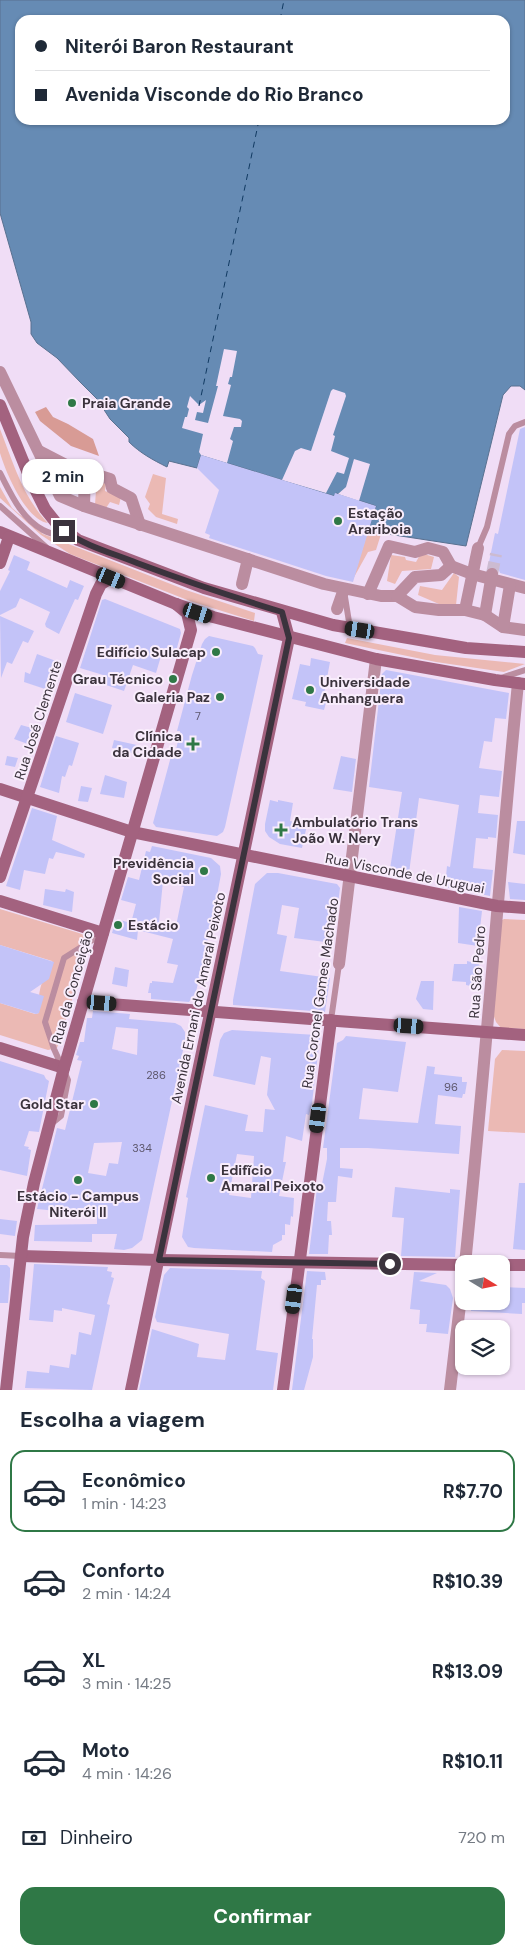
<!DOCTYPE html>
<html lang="pt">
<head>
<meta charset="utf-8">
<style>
  :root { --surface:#fff; --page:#f6f6f7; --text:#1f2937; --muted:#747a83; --line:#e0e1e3; --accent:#2f7846 }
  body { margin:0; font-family:"DM Sans",sans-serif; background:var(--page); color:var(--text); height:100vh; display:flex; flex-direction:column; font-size:19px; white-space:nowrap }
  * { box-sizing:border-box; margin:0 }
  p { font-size:16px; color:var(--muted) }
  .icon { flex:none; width:28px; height:28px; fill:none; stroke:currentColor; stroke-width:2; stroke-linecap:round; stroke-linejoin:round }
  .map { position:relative; height:1390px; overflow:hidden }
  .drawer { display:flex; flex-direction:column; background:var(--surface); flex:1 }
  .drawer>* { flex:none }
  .guide { position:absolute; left:15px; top:15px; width:495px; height:110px; border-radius:15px; box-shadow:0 1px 4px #0004; display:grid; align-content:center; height:110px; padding:0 20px; background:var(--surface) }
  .needle { width:32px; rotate:100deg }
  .buttons { position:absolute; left:455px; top:1255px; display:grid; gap:10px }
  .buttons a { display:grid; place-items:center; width:55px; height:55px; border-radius:10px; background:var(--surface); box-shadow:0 1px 4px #0004; font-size:25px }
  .end { position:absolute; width:22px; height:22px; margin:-11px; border:6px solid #3b333d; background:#fff; box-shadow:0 0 0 2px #fff }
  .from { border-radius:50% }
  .bubble { position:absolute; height:35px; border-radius:15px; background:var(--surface); box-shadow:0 1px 4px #0004; font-size:16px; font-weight:700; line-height:35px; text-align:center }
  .car { position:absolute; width:15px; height:30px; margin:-15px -8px; border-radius:6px; box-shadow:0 0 4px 1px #0007; background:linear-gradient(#222 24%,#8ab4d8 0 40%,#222 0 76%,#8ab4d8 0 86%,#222 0) }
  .guide b { display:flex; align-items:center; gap:18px; height:48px; font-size:19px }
  .guide b+b { border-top:1px solid var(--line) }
  .guide i { width:12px; height:12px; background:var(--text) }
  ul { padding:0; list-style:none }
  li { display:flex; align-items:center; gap:15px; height:82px; margin:0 10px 8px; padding:0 10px; border:2px solid transparent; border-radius:15px }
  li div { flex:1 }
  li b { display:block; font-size:19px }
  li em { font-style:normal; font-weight:700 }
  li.selected { border-color:var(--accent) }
  li>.icon { width:45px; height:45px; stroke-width:1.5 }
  h2 { padding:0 20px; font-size:22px; line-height:60px }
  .pay { display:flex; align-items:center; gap:12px; height:55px; padding:0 20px; font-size:19px }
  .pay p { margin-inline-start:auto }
  .action { display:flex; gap:10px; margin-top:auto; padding:10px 20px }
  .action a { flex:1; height:58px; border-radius:15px; background:var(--accent); color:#fff; font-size:20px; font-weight:700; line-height:58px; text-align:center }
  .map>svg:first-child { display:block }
</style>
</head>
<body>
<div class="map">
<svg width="525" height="1390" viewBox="0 0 525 1390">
  <rect width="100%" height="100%" fill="#f0ddf6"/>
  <g fill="#ebb9b4">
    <path d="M0 429C13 462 23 498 48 523 26 520 6 473 0 453 0 446 0 437 0 429Z"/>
    <path d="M153 474 166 478 162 514 178 519 177 524 156 517 148 509 150 504 145 497Z"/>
    <path d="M93 479 106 484 105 491 121 497 119 505 110 502 106 508 95 505 96 490 89 487Z"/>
    <path d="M0 487 12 508 43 534 186 590 255 613 254 621 190 601 70 554 41 535 0 498Z"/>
    <path d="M368 531 381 534 376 550 368 552 353 579Z"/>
    <path d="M421 553 434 557 431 569 402 571 395 584 387 581 391 555 405 557 406 560 416 562Z"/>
    <path d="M454 573 459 577 456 605 439 604 418 595 420 586 442 590Z"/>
    <path d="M347 638 435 655 525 664 504 672 436 662 345 643Z"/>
    <path d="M0 909 79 933 84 935 88 941 86 955 57 1048 48 1050 0 1035V1003L35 1014 39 1013C38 990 40 982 53 964L52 961 0 945Z"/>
    <path d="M504 919 525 920V1029L501 1028 496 1022 493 1014 499 922Z"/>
    <path d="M502 1050 525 1051V1133L488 1131 495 1059Z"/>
  </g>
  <path fill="#d89b95" d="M46 407 53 417 68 424 93 439 99 456 71 446 40 421 35 412Z"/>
  <path fill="#668bb4" stroke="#597190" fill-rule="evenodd" d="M0 0H525V390L520 386H511L503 395 466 546 368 531 376 506 336 493 334 496 201 455 197 468 169 461 167 467C153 460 140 453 129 442V438L110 419 97 399 81 383 57 358 37 343 31 334V322L0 213ZM20 20H505V120H20Z"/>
  <g fill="#f0ddf6">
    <path d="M224 349 237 351 232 377H230L228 384 231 385 223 416 240 419 242 421 241 427H234L230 439 233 441 227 463 201 455 199 452 203 434 182 428 185 417H187L189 409 187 407 190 396 199 405 206 400 203 413 197 412 195 420 208 423 218 386H216Z"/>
    <path d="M333 389 345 393 346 396 333 435 335 436 331 451 349 458 344 474 337 472 326 493 282 480 295 451 301 448 311 451 331 391Z"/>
    <path d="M354 459 370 464 359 501 338 494 346 487Z"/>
  </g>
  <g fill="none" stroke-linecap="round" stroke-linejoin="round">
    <g stroke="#103961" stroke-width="1" stroke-dasharray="6 5" stroke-linecap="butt">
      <path d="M280 20 284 0"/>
      <path d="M199 406 259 120"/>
    </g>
  </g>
  <g fill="#c3c3f8" fill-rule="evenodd">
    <path d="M525 427V580L500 573 498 568 494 566 488 567 495 533 498 534 520 429Z"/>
    <path d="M201 455 334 496 335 493 376 506 353 582 326 576 209 538 210 535 205 533 219 490 197 468Z"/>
    <path d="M14 555 30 562 27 570 67 588 70 580 84 586 78 600 75 599 59 634 46 627 45 624 50 612 20 598 16 607 0 615V591L10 571 8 570Z"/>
    <path d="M105 599 180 629 181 633 174 659 161 656 156 673 133 665 124 691 100 683 103 675 80 668 102 600Z"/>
    <path d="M0 616 34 631 28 643 23 641 12 664 7 662 1 678Z"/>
    <path d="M209 636 253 646 255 648 258 654 263 655 225 827 223 832 217 836 156 827 153 823 173 749 176 750 180 731H177L192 675 202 644 205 639Z"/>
    <path d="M37 654 56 661 45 689 24 682 25 672 30 674Z"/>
    <path d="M311 658 330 662 323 699H327L324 710 305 706 306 702 292 699 300 664 310 666Z"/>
    <path d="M386 670 509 693 506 719 495 718 492 742 484 741 479 768 502 771 499 797 480 795 478 813 498 815 496 838 488 837V839L476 838 473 868 493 870 490 896 445 887 447 866 450 867 459 805 419 798 409 873 390 869 402 792 369 787 382 674Z"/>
    <path d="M75 693 112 705 103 734 66 722Z"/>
    <path d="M21 725 32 728 28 744 14 739Z"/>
    <path d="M56 736 79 743 72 766 69 765 65 777 62 776 59 793 40 787Z"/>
    <path d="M114 740 137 745 135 754 112 748Z"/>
    <path d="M7 756 18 758 15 767 5 765Z"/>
    <path d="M341 756 356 759 352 792 333 789Z"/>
    <path d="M105 775 127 782 124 798 100 794Z"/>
    <path d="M81 786 92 788 88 802 78 801Z"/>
    <path d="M270 800 278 802V800L293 803 290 821 307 825 302 848 280 844 269 837 265 831V824Z"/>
    <path d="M32 808 57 816 52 840 85 854 84 858 56 852 53 859 49 858 45 874 24 870 20 890 6 886Z"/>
    <path d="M517 821H525V855L513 853Z"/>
    <path d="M152 846 211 858 220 866 221 874 216 901 196 992 189 1002 151 999V993H148L150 983H152V981L173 983 178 965 167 963 173 939 138 930 137 940 112 933 116 919 131 923 136 904 121 900 128 877 139 880 146 851 150 852ZM163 881 184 887 176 926 159 922Z"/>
    <path d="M267 873H278L337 884 340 888 333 943 294 938 299 908 282 905 277 934 287 936 280 971 330 978 325 1012 233 1005V1000L255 884Z"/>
    <path d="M508 882 525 884V900L510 899Z"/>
    <path d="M45 889 65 892 66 889 74 892 72 912 43 905Z"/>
    <path d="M459 907 482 911 478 946 458 943Z"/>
    <path d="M0 945 54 962 49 979 30 992 44 996 39 1013 36 1014 0 1003Z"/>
    <path d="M467 961 479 964 481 970 475 987 466 985V982L452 981 454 964H467Z"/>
    <path d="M115 967 129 970 127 987 112 984Z"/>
    <path d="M421 981H434L433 1010 423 1009 416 999Z"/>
    <path d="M93 1011 130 1014 129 1019 175 1023 181 1026 185 1032V1041L142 1240 132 1248 124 1250 114 1249 117 1234H92V1242L34 1241 35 1225 97 1224V1215L37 1209 57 1128 65 1130 82 1061 77 1060 79 1056 76 1055 80 1042H84L87 1018H92ZM116 1027 138 1029 137 1055 112 1049ZM122 1142 118 1164 109 1163 106 1176 88 1173 94 1143Z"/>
    <path d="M232 1030 317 1035 320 1038 312 1103 309 1115 306 1114 302 1141 286 1136 283 1162H286L279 1196 294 1198 293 1217 291 1216 290 1225 285 1224V1235H282V1240L273 1245 272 1252 194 1248 188 1247 182 1237 188 1198 186 1197 205 1105 248 1115 245 1131 263 1132 265 1109 275 1110 267 1095 271 1058 261 1056 255 1085 213 1076 220 1040 224 1033ZM237 1154 254 1156 251 1198 229 1195Z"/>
    <path d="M346 1036 406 1042 398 1092 363 1088 359 1119 418 1123 427 1066 435 1067 434 1074 462 1077V1082H467L465 1094H463L462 1098 438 1095 435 1124 461 1126 459 1154 368 1148H340V1168L353 1169 352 1178 338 1176 336 1202H328L327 1221H331L332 1235H329L328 1254H309L317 1188 321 1189 327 1159V1148H323L337 1043 343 1040Z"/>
    <path d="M0 1061 44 1075 46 1079 49 1081 39 1132 29 1131 24 1146 29 1147 28 1149 31 1150 27 1176 0 1170Z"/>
    <path d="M519 1183H525V1250L513 1249Z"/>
    <path d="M395 1187 450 1193V1189L460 1190 455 1257 401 1256 404 1218 392 1217Z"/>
    <path d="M0 1219 17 1221 15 1236 0 1234Z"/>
    <path d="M34 1264 108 1267 107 1271 112 1272 111 1277 114 1278 107 1304 110 1305 92 1390 25 1388 27 1371 49 1373 50 1365 69 1368 71 1354 76 1355 79 1332 91 1335 95 1315 62 1308V1311L54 1310 53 1322 29 1320Z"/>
    <path d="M0 1265H7L10 1268V1276L8 1303H0Z"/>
    <path d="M170 1268 262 1271 261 1278 265 1281 256 1350 278 1353 273 1390H139L152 1329 199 1344 197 1357 225 1360 229 1334 157 1322 155 1317 164 1275Z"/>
    <path d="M307 1271 325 1272 326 1280H321V1285H317L312 1339H313V1357L304 1390H292Z"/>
    <path d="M414 1272 437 1273 419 1281 446 1285 450 1289 453 1298 448 1334 426 1332 427 1324H419L420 1310 410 1309Z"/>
    <path d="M501 1287 525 1288V1303H522V1314L471 1311V1301H501Z"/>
  </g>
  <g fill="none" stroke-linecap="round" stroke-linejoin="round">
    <path stroke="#ccbbd1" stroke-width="12" stroke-dasharray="12 6" stroke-linecap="butt" d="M492 574 496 554"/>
    <g stroke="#bb8da0" stroke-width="6">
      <path d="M0 473C11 494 21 518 43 530 50 534 61 536 69 538"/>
      <path d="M0 506 46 547"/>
      <path d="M478 548 487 527 509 434 515 426 525 422"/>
      <path d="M345 597 350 628"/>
      <path d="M501 678 525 670"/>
      <path d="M331 1020 339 964"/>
      <path d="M50 1125 61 1116 68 1080 54 1049 45 1022 64 958 102 934"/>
      <path d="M0 1255 21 1256"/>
    </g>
    <g stroke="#bb8da0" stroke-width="12">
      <path d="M0 372 60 496 84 506"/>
      <path d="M39 451 68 466 110 479 112 488 131 498 140 525"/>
      <path d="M85 471 84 506 324 584 381 596H397L415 607 439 610H465L485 615 503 627 525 630"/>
      <path d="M242 584 248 559"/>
      <path d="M368 594 389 546 415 552 428 548 443 552 451 566"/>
      <path d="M397 596 415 577 441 575 451 566 472 574 525 588"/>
      <path d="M337 609 344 589"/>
      <path d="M465 610 478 548"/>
      <path d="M485 615 492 574"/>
      <path d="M503 627 510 585"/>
      <path d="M339 964 376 659"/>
      <path d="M465 1264C485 1070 499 877 518 683"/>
      <path d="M450 1390 464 1271"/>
    </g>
    <g stroke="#a3627f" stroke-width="12">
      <path d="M0 405 32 483 45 509 57 524 78 540 204 588 333 625 466 648 525 652"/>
      <path d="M0 532 176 604 213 617 376 659 495 680 525 684"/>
      <path d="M0 563 9 537"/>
      <path d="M0 789 132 832 497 906 525 908"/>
      <path d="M0 877 96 594 101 584 111 578"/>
      <path d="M0 901 103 933"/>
      <path d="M83 1002 525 1035"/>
      <path d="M0 1048 64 1068"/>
      <path d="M21 1256 159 1260 464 1265"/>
      <path d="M501 1265H525"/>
      <path d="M6 1390 23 1237 34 1183 64 1068 191 630 187 613 176 604"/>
      <path d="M131 1390 289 638 282 612"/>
      <path d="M283 1390 331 1020"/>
    </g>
  </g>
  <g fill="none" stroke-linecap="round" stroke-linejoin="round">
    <path stroke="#3b333d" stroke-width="6" d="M64 531C86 546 112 553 137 563 185 581 233 597 282 612L289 638 159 1260 390 1264"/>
  </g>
  <g fill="#2f7846" stroke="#f9edfc" stroke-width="2">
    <circle cx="72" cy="403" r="5"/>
    <circle cx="338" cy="521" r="5"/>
    <circle cx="216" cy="652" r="5"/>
    <circle cx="173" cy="679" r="5"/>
    <circle cx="310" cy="690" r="5"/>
    <circle cx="220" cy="697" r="5"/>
    <path d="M190.5 736.5h5v5h5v5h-5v5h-5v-5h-5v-5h5z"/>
    <path d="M278.5 822.5h5v5h5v5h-5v5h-5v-5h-5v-5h5z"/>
    <circle cx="204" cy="871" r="5"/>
    <circle cx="118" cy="925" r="5"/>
    <circle cx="94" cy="1104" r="5"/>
    <circle cx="211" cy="1178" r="5"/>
    <circle cx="78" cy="1180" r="5"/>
  </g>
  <g text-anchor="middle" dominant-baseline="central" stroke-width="4" stroke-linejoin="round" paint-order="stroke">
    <g font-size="11" fill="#5d576c">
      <text x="198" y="716">7</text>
      <text x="156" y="1075">286</text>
      <text x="451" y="1087">96</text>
      <text x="142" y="1148">334</text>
    </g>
    <g font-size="14" font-weight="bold" fill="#3b333d" stroke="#f9edfc" text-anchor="start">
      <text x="82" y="403">Praia Grande</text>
      <text x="348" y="513">Estação<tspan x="348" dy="16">Arariboia</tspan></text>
      <text x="206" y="652" text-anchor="end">Edifício Sulacap</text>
      <text x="163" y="679" text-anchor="end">Grau Técnico</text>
      <text x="320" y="682">Universidade<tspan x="320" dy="16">Anhanguera</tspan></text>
      <text x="210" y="697" text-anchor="end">Galeria Paz</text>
      <text x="182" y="736" text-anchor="end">Clínica<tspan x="182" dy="16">da Cidade</tspan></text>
      <text x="292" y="822">Ambulatório Trans<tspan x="292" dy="16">João W. Nery</tspan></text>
      <text x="194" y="863" text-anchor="end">Previdência<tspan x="194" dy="16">Social</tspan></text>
      <text x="128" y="925">Estácio</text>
      <text x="84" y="1104" text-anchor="end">Gold Star</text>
      <text x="221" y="1170">Edifĩcio<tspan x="221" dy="16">Amaral Peixoto</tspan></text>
      <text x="78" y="1196" text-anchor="middle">Estácio - Campus<tspan x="78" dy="16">Niterói II</tspan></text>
    </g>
    <g font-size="14" fill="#3b333d" stroke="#f9edfc">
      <text transform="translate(38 720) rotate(-72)">Rua José Clemente</text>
      <text transform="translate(405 873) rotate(11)">Rua Visconde de Uruguai</text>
      <text transform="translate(477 972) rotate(-86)">Rua São Pedro</text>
      <text transform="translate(72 987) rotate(-74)">Rua da Conceição</text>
      <text transform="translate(320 993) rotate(-82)">Rua Coronel Gomes Machado</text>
      <text transform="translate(198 998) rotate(-78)">Avenida Ernani do Amaral Peixoto</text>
    </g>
  </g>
</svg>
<div class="buttons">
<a><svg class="needle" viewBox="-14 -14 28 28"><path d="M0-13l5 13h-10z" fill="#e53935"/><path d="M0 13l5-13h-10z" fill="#747a83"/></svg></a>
<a><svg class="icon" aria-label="layers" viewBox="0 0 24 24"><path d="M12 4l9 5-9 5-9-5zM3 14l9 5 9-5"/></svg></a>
</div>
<i class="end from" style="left:390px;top:1264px"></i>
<i class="end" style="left:64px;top:531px"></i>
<div class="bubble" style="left:22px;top:459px;width:82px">2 min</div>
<i class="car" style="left:111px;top:578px;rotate:112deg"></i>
<i class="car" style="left:198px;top:613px;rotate:108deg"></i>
<i class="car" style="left:360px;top:630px;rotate:279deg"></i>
<i class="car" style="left:102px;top:1003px;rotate:94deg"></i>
<i class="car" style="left:409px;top:1026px;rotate:94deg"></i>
<i class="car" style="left:318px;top:1118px;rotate:187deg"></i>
<i class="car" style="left:294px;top:1299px;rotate:187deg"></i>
<div class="guide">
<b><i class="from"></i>Niterói Baron Restaurant</b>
<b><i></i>Avenida Visconde do Rio Branco</b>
</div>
</div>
<section class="drawer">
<h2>Escolha a viagem</h2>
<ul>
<li class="selected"><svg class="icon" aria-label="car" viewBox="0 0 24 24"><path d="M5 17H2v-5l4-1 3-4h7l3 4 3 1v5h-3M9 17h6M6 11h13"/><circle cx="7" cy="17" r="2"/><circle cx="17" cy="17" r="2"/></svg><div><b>Econômico</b><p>1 min · 14:23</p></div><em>R$7.70</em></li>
<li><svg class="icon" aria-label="car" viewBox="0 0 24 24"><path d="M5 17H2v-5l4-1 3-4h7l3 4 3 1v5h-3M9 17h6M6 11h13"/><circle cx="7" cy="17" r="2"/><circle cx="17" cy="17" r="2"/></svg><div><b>Conforto</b><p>2 min · 14:24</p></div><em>R$10.39</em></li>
<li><svg class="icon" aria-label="car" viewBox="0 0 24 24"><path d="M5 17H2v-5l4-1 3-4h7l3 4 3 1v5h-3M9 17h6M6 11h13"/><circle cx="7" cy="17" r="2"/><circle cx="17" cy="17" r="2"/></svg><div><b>XL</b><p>3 min · 14:25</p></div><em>R$13.09</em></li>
<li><svg class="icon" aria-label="car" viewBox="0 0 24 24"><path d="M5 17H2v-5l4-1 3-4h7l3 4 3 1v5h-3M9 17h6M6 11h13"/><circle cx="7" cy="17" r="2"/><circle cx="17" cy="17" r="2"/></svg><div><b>Moto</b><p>4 min · 14:26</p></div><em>R$10.11</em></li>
</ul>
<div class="pay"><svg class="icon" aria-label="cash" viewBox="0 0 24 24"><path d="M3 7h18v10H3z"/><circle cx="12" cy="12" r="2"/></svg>Dinheiro<p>720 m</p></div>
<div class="action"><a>Confirmar</a></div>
</section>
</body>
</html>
